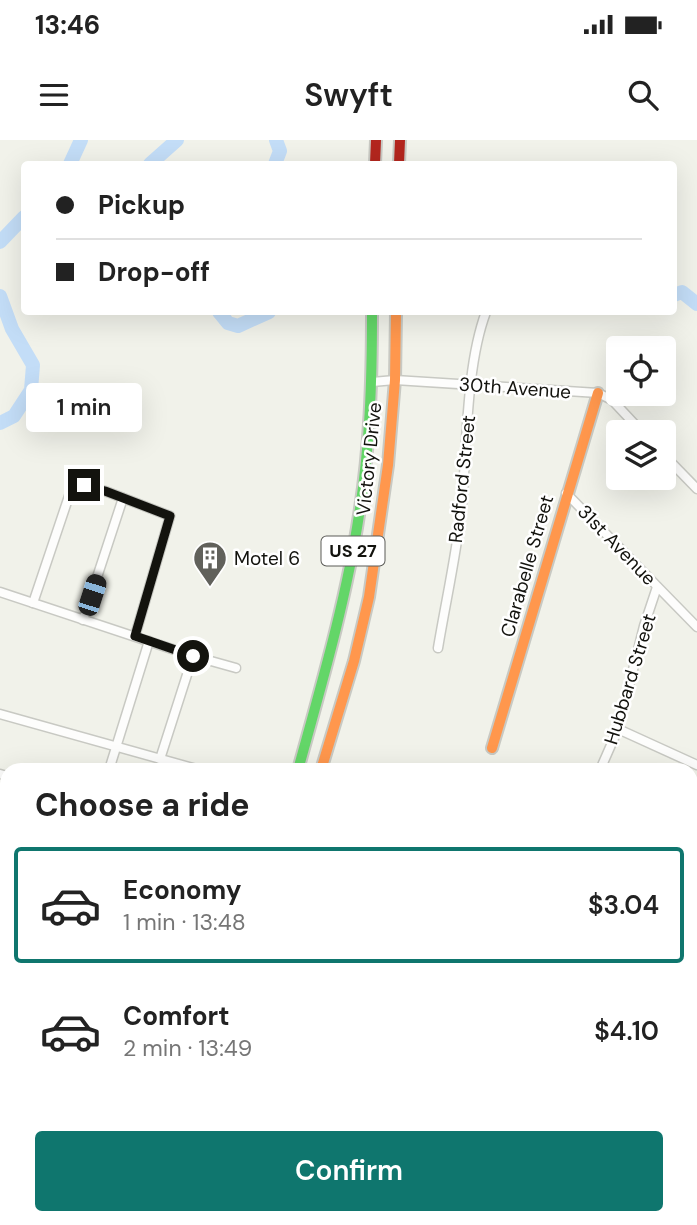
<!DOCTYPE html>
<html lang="en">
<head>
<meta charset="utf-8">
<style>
  :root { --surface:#fff; --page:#f6f6f6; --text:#222; --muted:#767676; --line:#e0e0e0; --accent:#0f766e }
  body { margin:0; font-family:"DM Sans",sans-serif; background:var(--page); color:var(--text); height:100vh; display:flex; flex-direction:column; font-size:26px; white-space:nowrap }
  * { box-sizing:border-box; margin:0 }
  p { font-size:23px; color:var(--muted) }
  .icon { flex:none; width:38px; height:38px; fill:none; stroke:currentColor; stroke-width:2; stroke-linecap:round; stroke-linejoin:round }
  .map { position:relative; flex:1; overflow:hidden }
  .drawer { position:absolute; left:0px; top:623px; width:698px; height:462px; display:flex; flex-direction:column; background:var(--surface); border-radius:21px 21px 0 0; box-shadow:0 7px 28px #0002 }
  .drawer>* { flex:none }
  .guide { position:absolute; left:21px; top:21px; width:656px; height:154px; border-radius:7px; box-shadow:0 7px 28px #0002; display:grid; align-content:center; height:154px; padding:0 35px; background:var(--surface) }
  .tools { position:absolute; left:606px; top:196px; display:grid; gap:14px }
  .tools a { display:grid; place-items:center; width:70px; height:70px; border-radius:7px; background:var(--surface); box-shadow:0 7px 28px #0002; font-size:35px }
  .end { position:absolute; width:32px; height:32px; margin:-16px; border:9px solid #13130e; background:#fff; box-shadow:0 0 0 4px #fff }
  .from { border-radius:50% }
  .bubble { position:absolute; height:49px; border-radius:7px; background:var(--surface); box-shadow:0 7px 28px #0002; font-size:23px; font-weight:600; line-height:49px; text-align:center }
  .car { position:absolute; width:21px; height:42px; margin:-21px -10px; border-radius:9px; box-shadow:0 0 5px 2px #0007; background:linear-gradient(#222 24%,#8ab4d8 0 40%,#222 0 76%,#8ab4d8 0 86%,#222 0) }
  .guide b { display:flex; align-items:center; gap:24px; height:66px; font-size:26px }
  .guide b+b { border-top:2px solid var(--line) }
  .guide i { width:18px; height:18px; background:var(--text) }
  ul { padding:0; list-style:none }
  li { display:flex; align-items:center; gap:21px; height:116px; margin:0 14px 10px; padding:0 21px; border:4px solid transparent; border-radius:7px }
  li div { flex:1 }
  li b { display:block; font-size:26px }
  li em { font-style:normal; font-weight:600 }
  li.selected { border-color:var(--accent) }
  li>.icon { width:63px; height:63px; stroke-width:1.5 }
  h2 { padding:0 35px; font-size:32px; line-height:84px }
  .button { display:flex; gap:14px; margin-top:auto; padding:14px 35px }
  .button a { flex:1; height:80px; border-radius:7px; background:var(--accent); color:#fff; font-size:28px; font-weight:600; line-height:80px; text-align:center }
  .status { display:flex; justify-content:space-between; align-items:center; height:49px; padding:0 35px; background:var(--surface); direction:ltr }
  .status svg { height:19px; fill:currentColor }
  header { display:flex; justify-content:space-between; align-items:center; height:91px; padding:0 35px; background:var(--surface); font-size:32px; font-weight:600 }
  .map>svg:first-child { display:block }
</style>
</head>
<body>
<div class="status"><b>13:46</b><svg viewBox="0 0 49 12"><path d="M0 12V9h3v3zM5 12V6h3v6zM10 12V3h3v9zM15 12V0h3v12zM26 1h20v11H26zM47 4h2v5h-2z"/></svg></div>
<header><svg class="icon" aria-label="menu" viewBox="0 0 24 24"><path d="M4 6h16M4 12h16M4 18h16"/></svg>Swyft<svg class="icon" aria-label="search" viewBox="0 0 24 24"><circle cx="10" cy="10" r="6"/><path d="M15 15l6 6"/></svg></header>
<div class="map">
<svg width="697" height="1085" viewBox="0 0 697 1085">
  <rect width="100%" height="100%" fill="#f1f2ea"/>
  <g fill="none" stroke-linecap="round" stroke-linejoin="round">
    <g stroke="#c3ddf7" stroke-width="14">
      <path d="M70 24 81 0"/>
      <path d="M150 24 177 0"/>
      <path d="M275 24 280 11 276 0"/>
      <path d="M0 102 24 77"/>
      <path d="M674 155 682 152 697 164"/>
      <path d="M0 156 12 189 33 225 31 250 14 276 0 283"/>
      <path d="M219 172 228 183 238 186 269 172"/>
    </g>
    <g stroke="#c8c9c3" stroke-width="11">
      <g id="street">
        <path d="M372 242 395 240 598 253 612 260 642 292"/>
        <path d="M663 314 697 349"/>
        <path d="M566 353 697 487"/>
        <path d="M0 452 193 516 160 619"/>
        <path d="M33 463 70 353 84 345 105 351 170 376 135 496"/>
        <path d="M83 480 123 358"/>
        <path d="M438 508C446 460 457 412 462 364 467 306 466 225 486 172"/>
        <path d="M193 516 236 528"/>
        <path d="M0 574 200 630"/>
        <path d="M618 589 697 625"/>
        <path d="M109 630 149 501"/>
        <path d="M600 630 618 589 644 486 657 447"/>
        <path d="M0 634 7 636"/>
        <path d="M0 666 7 668"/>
        <path d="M0 736 7 738"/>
        <path d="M691 755 697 761"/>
        <path d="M0 816 7 818"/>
        <path d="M691 831 697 819"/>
        <path d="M0 891 7 893"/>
        <path d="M0 974 7 970"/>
        <path d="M0 1046 7 1048"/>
        <path d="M288 1078 292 1085"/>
        <path d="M16 1085 18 1078"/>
      </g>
    </g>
    <g stroke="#c8c9c3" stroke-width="14">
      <g id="fast">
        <path d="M298 630C321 546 346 461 359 375 370 308 372 240 372 172"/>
        <path d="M178 1085 180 1078"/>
      </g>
    </g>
    <g stroke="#c8c9c3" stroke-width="14">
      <g id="slow">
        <path d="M492 608 598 253"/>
        <path d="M321 630 354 521 369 457 388 325 395 240 396 172"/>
        <path d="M154 1085 156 1078"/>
        <path d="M514 1085 524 1078"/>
      </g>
    </g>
    <g stroke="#c8c9c3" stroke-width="14">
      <g id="jam">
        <path d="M375 24 376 0"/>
        <path d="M399 24 400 0"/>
        <path d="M691 943 697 938"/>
      </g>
    </g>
    <use href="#street" stroke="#fdfdfc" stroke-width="8"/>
    <use href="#fast" stroke="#63d668" stroke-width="10"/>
    <use href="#slow" stroke="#ff974d" stroke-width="10"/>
    <use href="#jam" stroke="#b3261e" stroke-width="10"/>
  </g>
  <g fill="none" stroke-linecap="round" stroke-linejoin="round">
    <path stroke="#13130e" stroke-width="9" d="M84 345 105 351 170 376 135 496 193 516"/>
  </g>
  <defs>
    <g id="building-pin" transform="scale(1.75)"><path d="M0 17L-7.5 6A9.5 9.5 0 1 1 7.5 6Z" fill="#61615b" stroke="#fff"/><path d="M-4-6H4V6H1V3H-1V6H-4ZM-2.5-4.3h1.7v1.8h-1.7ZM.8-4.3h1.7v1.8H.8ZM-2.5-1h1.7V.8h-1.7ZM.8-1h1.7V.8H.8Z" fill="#fff"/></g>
  </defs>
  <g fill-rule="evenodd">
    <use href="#building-pin" x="210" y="418"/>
  </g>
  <g text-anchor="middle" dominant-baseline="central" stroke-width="5" stroke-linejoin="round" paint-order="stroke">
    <rect fill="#fff" stroke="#5a5a56" stroke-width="2" x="321.5" y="396.5" width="63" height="29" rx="5"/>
    <g font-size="18" font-weight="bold" fill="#13130e">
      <text x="353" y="411">US 27</text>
    </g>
    <g font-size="19" fill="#13130e" stroke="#fff">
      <text transform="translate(515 248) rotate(4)">30th Avenue</text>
      <text transform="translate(369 319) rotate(-84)">Victory Drive</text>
      <text transform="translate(462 339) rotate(-84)">Radford Street</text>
      <text transform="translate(617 405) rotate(46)">31st Avenue</text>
      <text transform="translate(527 426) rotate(-74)">Clarabelle Street</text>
      <text transform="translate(630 539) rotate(-73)">Hubbard Street</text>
    </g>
    <g font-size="19" fill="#13130e" stroke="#fff" text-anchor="start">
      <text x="234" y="418">Motel 6</text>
    </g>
  </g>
</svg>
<div class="tools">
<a><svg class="icon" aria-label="locate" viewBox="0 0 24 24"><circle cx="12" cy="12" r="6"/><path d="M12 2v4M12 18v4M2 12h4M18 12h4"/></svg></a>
<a><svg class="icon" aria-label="layers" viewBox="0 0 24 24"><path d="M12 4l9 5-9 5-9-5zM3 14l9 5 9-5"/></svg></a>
</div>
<i class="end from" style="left:193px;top:516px"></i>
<i class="end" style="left:84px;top:345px"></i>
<div class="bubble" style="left:26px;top:243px;width:116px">1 min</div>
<i class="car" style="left:92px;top:455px;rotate:18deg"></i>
<div class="guide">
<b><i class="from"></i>Pickup</b>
<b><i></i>Drop-off</b>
</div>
<section class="drawer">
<h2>Choose a ride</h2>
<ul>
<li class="selected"><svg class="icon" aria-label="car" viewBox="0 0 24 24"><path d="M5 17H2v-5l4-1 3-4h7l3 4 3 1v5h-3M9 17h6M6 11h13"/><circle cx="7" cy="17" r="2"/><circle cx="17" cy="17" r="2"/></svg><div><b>Economy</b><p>1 min · 13:48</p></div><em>$3.04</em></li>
<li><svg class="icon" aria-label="car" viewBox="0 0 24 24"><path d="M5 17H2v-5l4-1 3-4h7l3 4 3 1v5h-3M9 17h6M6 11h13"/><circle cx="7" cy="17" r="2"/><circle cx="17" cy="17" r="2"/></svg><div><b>Comfort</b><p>2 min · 13:49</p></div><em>$4.10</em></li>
</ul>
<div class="button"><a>Confirm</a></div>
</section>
</div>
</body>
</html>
